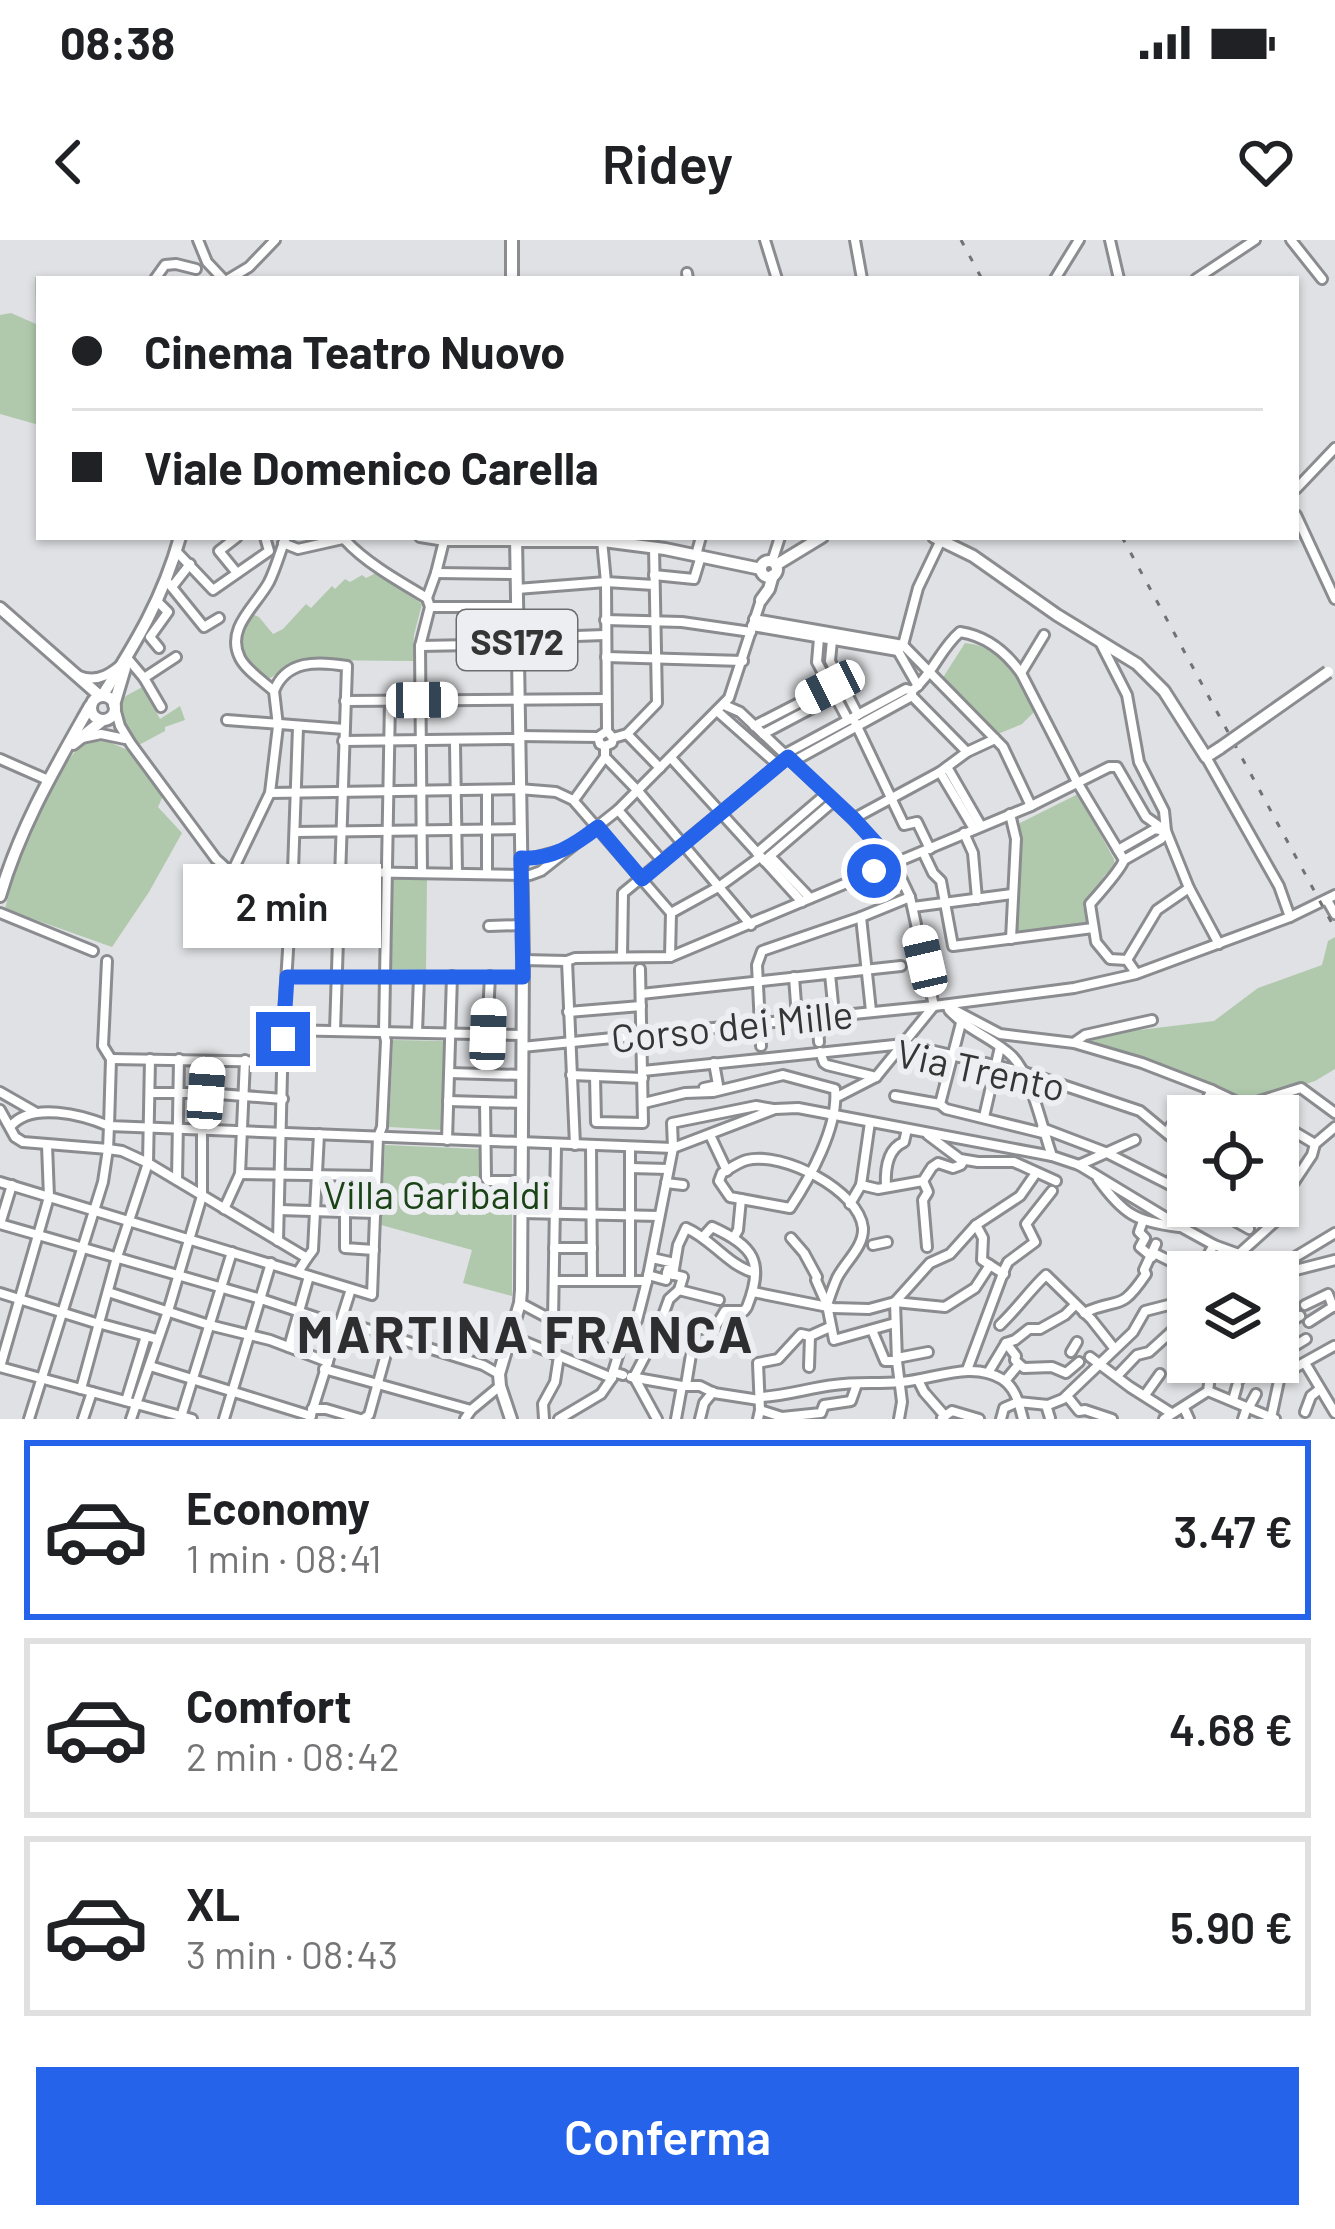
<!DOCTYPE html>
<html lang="it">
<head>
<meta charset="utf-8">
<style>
  :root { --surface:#fff; --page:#f2f2f2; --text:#202124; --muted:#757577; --line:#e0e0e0; --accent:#2563eb }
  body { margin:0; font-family:Barlow,sans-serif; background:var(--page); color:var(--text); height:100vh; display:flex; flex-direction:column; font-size:45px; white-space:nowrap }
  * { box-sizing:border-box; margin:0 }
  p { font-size:39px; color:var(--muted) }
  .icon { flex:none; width:66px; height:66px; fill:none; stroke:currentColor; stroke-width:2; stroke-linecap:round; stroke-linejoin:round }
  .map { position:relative; height:1179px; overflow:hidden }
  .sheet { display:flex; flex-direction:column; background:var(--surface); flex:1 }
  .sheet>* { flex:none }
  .guide { position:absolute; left:36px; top:36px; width:1263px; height:264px; border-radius:0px; box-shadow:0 3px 9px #0004; display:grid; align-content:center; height:264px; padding:0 36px; background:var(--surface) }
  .controls { position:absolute; left:1167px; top:855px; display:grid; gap:24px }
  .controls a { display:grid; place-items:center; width:132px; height:132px; border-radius:0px; background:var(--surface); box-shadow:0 3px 9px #0004; font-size:60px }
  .end { position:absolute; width:54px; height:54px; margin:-27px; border:15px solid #2563eb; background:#fff; box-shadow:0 0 0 6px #fff }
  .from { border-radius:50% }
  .bubble { position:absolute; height:84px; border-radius:0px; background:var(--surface); box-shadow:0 3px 9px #0004; font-size:39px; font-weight:600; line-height:84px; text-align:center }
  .car { position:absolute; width:36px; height:72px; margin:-36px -18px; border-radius:15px; box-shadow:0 0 9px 3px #0007; background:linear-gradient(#fff 24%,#345 0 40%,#fff 0 76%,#345 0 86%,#fff 0) }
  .guide b { display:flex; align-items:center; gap:42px; height:114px; font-size:45px }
  .guide b+b { border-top:3px solid var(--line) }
  .guide i { width:30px; height:30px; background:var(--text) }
  ul { padding:21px 0 0; list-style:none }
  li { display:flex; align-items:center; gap:36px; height:180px; margin:0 24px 18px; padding:0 12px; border:6px solid var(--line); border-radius:0px }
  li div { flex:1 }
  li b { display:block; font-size:45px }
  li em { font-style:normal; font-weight:600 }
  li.active { border-color:var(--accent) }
  li>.icon { width:108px; height:108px; stroke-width:1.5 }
  .primary-button { display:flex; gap:24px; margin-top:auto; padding:24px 36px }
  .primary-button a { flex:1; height:138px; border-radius:0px; background:var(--accent); color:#fff; font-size:48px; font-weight:600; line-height:138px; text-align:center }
  .status { display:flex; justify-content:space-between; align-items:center; height:84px; padding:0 60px; background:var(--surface); direction:ltr }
  .status svg { height:33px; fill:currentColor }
  header { display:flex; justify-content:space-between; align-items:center; height:156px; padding:0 36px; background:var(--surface); font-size:54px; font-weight:600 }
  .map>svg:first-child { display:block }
</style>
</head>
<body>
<div class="status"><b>08:38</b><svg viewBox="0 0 49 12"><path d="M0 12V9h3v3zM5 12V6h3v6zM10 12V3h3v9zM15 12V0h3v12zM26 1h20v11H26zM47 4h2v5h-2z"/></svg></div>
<header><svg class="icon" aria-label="back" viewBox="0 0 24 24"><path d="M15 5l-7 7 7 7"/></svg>Ridey<svg class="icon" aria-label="heart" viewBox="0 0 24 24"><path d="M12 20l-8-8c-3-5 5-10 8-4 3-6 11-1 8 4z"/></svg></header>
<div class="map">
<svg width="1335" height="1179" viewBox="0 0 1335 1179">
  <rect width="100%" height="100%" fill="#e0e1e4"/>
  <g fill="#b0c9ac">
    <path d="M35 37 55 39H39V185L0 174V75L11 73 36 84Z"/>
    <path d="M378 332 422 364 414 395 413 421 301 420 270 438C247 432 240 421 235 399L252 374 259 377 273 394 283 389 306 364 311 368 332 346 335 349 345 339 350 342 362 335 366 338Z"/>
    <path d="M965 403C1006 407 1017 439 1035 471L1022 484 998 494 945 449 942 439Z"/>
    <path d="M142 447 160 479 180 466 185 480 165 487V491L137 506C129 494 113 473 124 458 129 453 136 451 142 447Z"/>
    <path d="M107 501 130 511 163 556 158 567 182 593 149 652 112 707 5 669 22 603 63 527 80 505 87 502Z"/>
    <path d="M1078 554 1114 619 1115 625 1104 636 1097 652 1083 667 1093 688 1011 699 1016 599 1020 583Z"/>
    <path d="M393 639 427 640 426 730 391 729Z"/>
    <path d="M1335 697V829L1315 841 1247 863 1093 803 1089 796 1214 781 1258 748 1322 725 1328 701Z"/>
    <path d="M393 800 445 801 443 890 389 887Z"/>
    <path d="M385 905 479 909 481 942 512 946V1056L463 1043 472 1010 381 985Z"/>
  </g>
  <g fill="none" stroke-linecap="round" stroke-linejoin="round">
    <g stroke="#8b8c8f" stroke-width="14">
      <g id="minor">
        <path d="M198 0 207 22 223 39"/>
        <path d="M765 0 777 39"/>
        <path d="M855 0 862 39"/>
        <path d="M1110 0 1119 39"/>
        <path d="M1291 0 1322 39"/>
        <path d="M687 33 688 39"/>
        <path d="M155 39 165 25 176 24 196 29"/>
        <path d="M229 39 249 27 275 0"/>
        <path d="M1055 39 1079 0"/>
        <path d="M1196 39 1255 0"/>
        <path d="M1296 249 1335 208"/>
        <path d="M1296 275 1335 359"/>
        <path d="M420 297 445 301H516"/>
        <path d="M345 300C366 323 400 342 427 358"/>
        <path d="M602 300 606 342 607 491 613 498 612 503 605 506 600 504 598 497 607 491"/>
        <path d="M283 303 298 309 347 298"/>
        <path d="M176 311 213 350 269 311 265 297"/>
        <path d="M696 315 701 297"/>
        <path d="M772 322 780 297"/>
        <path d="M237 333 219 311 237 297"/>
        <path d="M436 333 515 334"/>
        <path d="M654 335 694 339 701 316"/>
        <path d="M166 340 204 387 219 378"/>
        <path d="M172 347 190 324"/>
        <path d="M517 349 606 342 654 345"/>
        <path d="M157 361 168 372 150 397 159 408"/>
        <path d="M430 367H516"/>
        <path d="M754 379 903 405 1003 507 1031 566"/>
        <path d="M605 380 682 382 751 392"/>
        <path d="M752 386 898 411 903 405"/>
        <path d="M518 398 605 395"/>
        <path d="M819 398 817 422 848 480"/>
        <path d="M832 400 830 421 858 475"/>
        <path d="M1100 402 1127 455 1139 522 1164 571 1166 591 1189 648 1219 704"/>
        <path d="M903 405 918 348 941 300"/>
        <path d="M420 406 517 404"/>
        <path d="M898 411 918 446"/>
        <path d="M606 417 743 421"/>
        <path d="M1021 433 1044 395"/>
        <path d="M79 436C99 444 113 432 128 419L144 438 176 417"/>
        <path d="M144 438 161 467"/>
        <path d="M274 451C286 420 317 421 347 426L335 791"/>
        <path d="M912 452V456L967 512"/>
        <path d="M345 461 606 459"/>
        <path d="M724 465 740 472 853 579 894 623 910 657 934 766"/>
        <path d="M115 468 120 486 131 504 216 619C233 633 247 654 269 664 283 669 321 665 339 666"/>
        <path d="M717 471 778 525"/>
        <path d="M853 478 904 585 917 582 930 609"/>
        <path d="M227 480 344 489"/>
        <path d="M754 486 830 447"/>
        <path d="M627 494 660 528"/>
        <path d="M763 494 835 456"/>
        <path d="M519 496 598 497"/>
        <path d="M82 498 101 494 125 499"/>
        <path d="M613 498 627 494 657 463 654 307"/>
        <path d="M343 501 519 499"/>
        <path d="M455 504 457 633"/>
        <path d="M605 506V517L638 551 751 685"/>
        <path d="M785 514 906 449 912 451C933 434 940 409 960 392 986 396 1006 412 1021 433L1077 542 1124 620"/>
        <path d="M1206 517 1279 646 1290 677"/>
        <path d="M671 518 802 662"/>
        <path d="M0 519 48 540"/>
        <path d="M792 522 912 456"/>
        <path d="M947 527 981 586"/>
        <path d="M940 532 974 589"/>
        <path d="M487 550V633"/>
        <path d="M270 553 519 549 556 552 573 560 671 673 670 717"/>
        <path d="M574 560 605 517"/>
        <path d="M618 570 663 622"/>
        <path d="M1010 574 1016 599 1011 699"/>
        <path d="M853 579 940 532 967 512 995 499"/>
        <path d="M295 592 520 589"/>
        <path d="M964 593 973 613 977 659"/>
        <path d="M1118 610 1155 589 1165 591"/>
        <path d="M923 612 933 633 941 641 953 706 1093 688"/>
        <path d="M757 613 826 554"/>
        <path d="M770 616 810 658"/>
        <path d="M521 618H533L563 610"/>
        <path d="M764 621 834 561"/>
        <path d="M293 631 530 635 541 631 618 570 729 458 761 360"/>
        <path d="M232 632 270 553 278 486 274 451C264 442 246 430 240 418 225 388 256 366 269 342 276 328 280 312 286 297"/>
        <path d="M422 633 420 406 430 367 427 358 436 333 445 297"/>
        <path d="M1327 660 1335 674"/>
        <path d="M913 667 1012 654"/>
        <path d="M0 673 93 711"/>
        <path d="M671 673 720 646 760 617"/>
        <path d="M861 677 871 771"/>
        <path d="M489 686 522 685"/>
        <path d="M288 698 337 700"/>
        <path d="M622 716 623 653 788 517"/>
        <path d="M523 720 567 721 575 718 670 717 1031 566 1109 527H1117L1146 577 1166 591"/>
        <path d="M1127 720 1157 670 1189 648"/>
        <path d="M107 721 103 806 111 819 109 886 673 908 775 869 798 868 1052 916 1079 925 1183 988 1214 1005 1239 1014 1261 1031 1268 1029 1273 1032"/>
        <path d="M567 721 575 905"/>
        <path d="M1136 733 1127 720 1110 719 1096 702 1090 664C1098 655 1121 629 1124 620L1161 599 1166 592"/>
        <path d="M830 734 834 774"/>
        <path d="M287 737H523"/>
        <path d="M794 737 797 777"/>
        <path d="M641 754 901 726"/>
        <path d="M945 765 1000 794 1074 803 1142 823 1212 850 1267 876"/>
        <path d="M949 770C967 790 993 798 1012 816 1032 836 1042 888 1052 916"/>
        <path d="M568 772 641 766"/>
        <path d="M817 776 819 802"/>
        <path d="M961 783 940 864 946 869 1043 893"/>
        <path d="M283 790 522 795"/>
        <path d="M417 792 419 737"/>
        <path d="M1075 802 1085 795 1152 780"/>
        <path d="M761 806 757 725 762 711 861 677 910 657"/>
        <path d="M522 807 934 766 1074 748 1136 734 1290 677 1335 655"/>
        <path d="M820 812 824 823 827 825 876 837 933 767"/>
        <path d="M111 819 283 822"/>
        <path d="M643 831 904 804 1024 832 1140 871 1188 911"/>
        <path d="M449 833 523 835"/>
        <path d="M485 833 490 736"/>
        <path d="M571 835 643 838"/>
        <path d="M595 836 596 882 643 883 640 729"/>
        <path d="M704 848 718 845 714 823"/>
        <path d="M0 852 35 872"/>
        <path d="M150 853H206L283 859"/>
        <path d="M895 856 940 864"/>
        <path d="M837 857 876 837"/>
        <path d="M448 861 522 863"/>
        <path d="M485 862 486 938 488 941H521"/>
        <path d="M644 863 685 853 713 852 783 835 835 849C839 886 810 938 790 968L741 959"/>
        <path d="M1247 865 1301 848 1335 873"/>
        <path d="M0 870 15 897 23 902 108 909 109 886C83 875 31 861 10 887"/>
        <path d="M1198 876 1212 850"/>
        <path d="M984 877 1000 807"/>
        <path d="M1278 882 1315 904"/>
        <path d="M1042 888 1105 912 1188 954"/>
        <path d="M1167 892C1175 878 1189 867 1205 862"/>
        <path d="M710 895 727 931"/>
        <path d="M928 895 960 919 978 922H1014L1056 941"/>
        <path d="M447 900 452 736"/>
        <path d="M1187 904H1182L1188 892"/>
        <path d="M591 905 592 1040"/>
        <path d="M1079 925 1135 900"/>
        <path d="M630 928 668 929"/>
        <path d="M240 934 376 936"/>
        <path d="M345 936V1008L374 1010"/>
        <path d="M1098 939C1123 974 1136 982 1179 987"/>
        <path d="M177 940 179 819"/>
        <path d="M923 941 928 952 923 960 927 1007"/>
        <path d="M0 942 372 1055 378 897 382 887 386 801 384 792 390 461"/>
        <path d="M666 943 683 945"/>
        <path d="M1169 944 1188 912"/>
        <path d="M861 945 878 949 923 941 932 927 938 923 953 928 961 925 964 920"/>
        <path d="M886 947C885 930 887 909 904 902L907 889"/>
        <path d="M850 964 861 945 870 882"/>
        <path d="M1208 966 1249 989"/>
        <path d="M1278 966 1312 915 1315 904 1335 887"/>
        <path d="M224 969 240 934 245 820"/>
        <path d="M279 970 376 973"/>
        <path d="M521 973 659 976"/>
        <path d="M1143 981 1139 992 1145 998 1140 1007 1152 1017"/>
        <path d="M0 984 261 1059 339 1085"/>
        <path d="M0 984 12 945"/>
        <path d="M976 985 983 998 982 1020 1004 1034"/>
        <path d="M734 997 738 990 741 959 730 957 719 941 722 933C729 929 739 922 747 920 782 911 859 950 863 988 864 1007 845 1022 837 1038 833 1047 830 1056 827 1065"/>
        <path d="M791 998 804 1013 817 1037 816 1040 827 1065 834 1100 895 1083"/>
        <path d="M278 1001 283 790 293 631 298 487"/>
        <path d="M873 1005 887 1002"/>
        <path d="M554 1008H592"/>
        <path d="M1154 1013 1192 1032"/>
        <path d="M1239 1014 1279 978"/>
        <path d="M307 1018 313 1010 319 894"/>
        <path d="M652 1018 670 1022 667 1033 683 1037 679 1050 669 1059 656 1095 634 1137 657 1179"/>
        <path d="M1198 1032 1214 1005"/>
        <path d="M1282 1033 1287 1022 1335 993"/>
        <path d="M1284 1033 1335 1020"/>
        <path d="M648 1035 666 1040 667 1033"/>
        <path d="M673 1035 678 1005 686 988C712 999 727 1025 755 1033"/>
        <path d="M554 1041H647"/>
        <path d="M630 1041V907"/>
        <path d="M679 1050 719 1060"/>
        <path d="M108 1052 209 1085 270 1100 328 1122"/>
        <path d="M753 1052 833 1068 869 1069 895 1062 945 1067 975 1048 990 1025"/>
        <path d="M0 1053 99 1084"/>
        <path d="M895 1062 930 1023 950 1014 976 985 1020 956 1036 933"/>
        <path d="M895 1062 897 1121 902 1162 899 1179"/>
        <path d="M520 1063 618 1115"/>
        <path d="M1305 1065 1328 1054 1333 1067"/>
        <path d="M1278 1072 1287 1068"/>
        <path d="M1084 1073C1120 1056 1119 1074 1146 1034L1144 1030 1156 1004"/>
        <path d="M341 1081 483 1125 499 1134"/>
        <path d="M553 1081 556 905"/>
        <path d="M661 1081 695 1090 716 1086 725 1071H744L747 1067C765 1022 754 1006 712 987L703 997"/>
        <path d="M1309 1082 1334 1066"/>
        <path d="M105 1085 157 1099"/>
        <path d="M1000 1085C1017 1069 1029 1051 1046 1035L1091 1079 1114 1108"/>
        <path d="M1278 1088 1300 1076"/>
        <path d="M872 1090 885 1121H897"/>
        <path d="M511 1096 612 1138 613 1132 623 1135"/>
        <path d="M289 1107 309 1036"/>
        <path d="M1071 1112 1077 1102"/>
        <path d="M1278 1116 1306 1099"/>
        <path d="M1090 1117 1130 1147 1171 1173"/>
        <path d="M897 1118 928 1112"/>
        <path d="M1239 1122 1243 1132 1239 1140"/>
        <path d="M1305 1123 1335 1173"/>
        <path d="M1019 1124 1024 1128 1052 1127 1066 1133 1079 1122"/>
        <path d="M150 1126 311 1176"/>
        <path d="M0 1127 49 957 47 905"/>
        <path d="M0 1127 192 1179"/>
        <path d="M809 1127 810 1096"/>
        <path d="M324 1129 471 1170"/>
        <path d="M967 1130 1005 1028 1008 1022 1035 1002 1026 984 1052 951"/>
        <path d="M613 1132 621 1106 637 1080 647 1041 673 908 672 883 756 866 773 869"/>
        <path d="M988 1133 1006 1103 1015 1100 1029 1089H1040L1065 1075 1075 1065"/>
        <path d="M1117 1136 1137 1115 1149 1112 1171 1092 1188 1101"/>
        <path d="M1280 1136 1334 1106"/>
        <path d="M631 1137 682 1146H700L714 1153 759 1160"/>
        <path d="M918 1140 924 1152 945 1176"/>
        <path d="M1005 1141 1019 1124 1015 1120 1016 1116 1006 1103"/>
        <path d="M686 1145 695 1090"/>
        <path d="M81 1149 117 1017 148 923 150 819"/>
        <path d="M1208 1151 1275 1179"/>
        <path d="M1145 1155 1160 1134"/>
        <path d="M1067 1156 1079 1171 1085 1170 1112 1179"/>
        <path d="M760 1157C785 1156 809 1148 834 1145 856 1142 878 1144 900 1142 933 1140 971 1120 1002 1139 1016 1148 1019 1164 1023 1179"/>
        <path d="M1233 1160 1237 1146"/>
        <path d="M126 1161 146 1096"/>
        <path d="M1018 1162 1048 1165 1063 1159 1133 1092 1145 1071 1188 1060"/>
        <path d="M1046 1165 1050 1178"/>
        <path d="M1249 1167 1256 1154"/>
        <path d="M1184 1168 1189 1179"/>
        <path d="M312 1169H326L360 1179"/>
        <path d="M760 1170 782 1177 821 1173 824 1165 851 1161 857 1144"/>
        <path d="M1305 1172 1311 1156 1320 1149"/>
        <path d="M181 1177 232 1012"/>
        <path d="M310 1178 351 1049"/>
        <path d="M942 1178 952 1171 979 1179"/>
        <path d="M1271 1178 1280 1136 1275 1122"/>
        <path d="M29 1179 103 942 108 909 122 911 148 923 307 1018 298 1032"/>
        <path d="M83 1179 92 1152"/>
        <path d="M131 1179 168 1071 202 956V889L208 821"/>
        <path d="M224 1179 271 1023"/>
        <path d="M363 1179 369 1175 391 1096"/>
        <path d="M465 1179 471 1170 500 1146"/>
        <path d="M544 1179 543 1164 555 1142 559 1116"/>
        <path d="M559 1179 601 1154 612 1138"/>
        <path d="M676 1179 682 1146"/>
        <path d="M700 1179 704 1163 713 1152"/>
        <path d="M758 1179 760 1170 758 1123 778 1119 801 1094 810 1096 830 1087"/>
        <path d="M1001 1179 1004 1168 1018 1162"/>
        <path d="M1164 1179 1208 1151 1212 1122"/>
        <path d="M1243 1179 1247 1167"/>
      </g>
    </g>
    <g stroke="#8b8c8f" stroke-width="16">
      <g id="major">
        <path d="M512 39V0"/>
        <path d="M934 297 973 316 1057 375 1137 424 1164 451 1206 517 1220 508"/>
        <path d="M516 301H603L665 309 761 329"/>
        <circle cx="769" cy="329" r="8"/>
        <path d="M776 325 822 297"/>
        <path d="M761 360 769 349 773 335"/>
        <path d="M0 368 100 456"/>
        <circle cx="103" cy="468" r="12"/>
        <path d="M102 456C136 403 163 358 180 297"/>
        <path d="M114 465 125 428"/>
        <path d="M73 504 103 480"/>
        <path d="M0 656C20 587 55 528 90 466"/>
        <path d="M511 1179 500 1146 499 1134 520 1063 521 1050 523 720 516 297"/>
      </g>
    </g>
    <use href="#minor" stroke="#fff" stroke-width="8"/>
    <use href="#major" stroke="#fff" stroke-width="10"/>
    <g stroke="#727274" stroke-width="3" stroke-dasharray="6 12" stroke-linecap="butt">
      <path d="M961 0 982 39"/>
      <path d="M1122 297 1335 689"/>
    </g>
    <g stroke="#8b8c8f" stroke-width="16" stroke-linecap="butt">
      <path id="major-bridge" d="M1220 508 1328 432"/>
    </g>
    <use href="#major-bridge" stroke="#fff" stroke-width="10"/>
  </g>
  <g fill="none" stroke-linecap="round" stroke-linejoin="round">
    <path stroke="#2563eb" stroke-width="15" d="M283 799 287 737H523L521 618C551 620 575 605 598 587L642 639 788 517 854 579 894 623 874 631"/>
  </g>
  <g text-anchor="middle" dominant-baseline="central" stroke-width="12" stroke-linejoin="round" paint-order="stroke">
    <rect fill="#edeef2" stroke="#6c6c6e" stroke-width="3" x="457" y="370" width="120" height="60" rx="9"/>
    <g font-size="36" font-weight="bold" fill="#353536">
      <text x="517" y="400">SS172</text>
    </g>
    <g font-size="39" fill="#353536" stroke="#edeef2">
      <text transform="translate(732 785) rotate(-6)">Corso dei Mille</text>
      <text transform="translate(981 829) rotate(12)">Via Trento</text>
    </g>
    <g font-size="39" fill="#1b4416" stroke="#edeef2">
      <text x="437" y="953">Villa Garibaldi</text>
    </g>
    <g font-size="51" font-weight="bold" letter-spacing="3" fill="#2e2e31" stroke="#edeef2">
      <text x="526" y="1092">MARTINA FRANCA</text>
    </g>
  </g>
</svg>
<div class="controls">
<a><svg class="icon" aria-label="locate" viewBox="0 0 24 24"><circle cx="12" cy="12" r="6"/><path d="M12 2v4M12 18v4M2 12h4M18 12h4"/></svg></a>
<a><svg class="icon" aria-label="layers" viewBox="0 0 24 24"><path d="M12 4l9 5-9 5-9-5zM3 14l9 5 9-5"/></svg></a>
</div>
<i class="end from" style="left:874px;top:631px"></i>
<i class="end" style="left:283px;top:799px"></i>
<div class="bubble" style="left:183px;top:624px;width:198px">2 min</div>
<i class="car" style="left:830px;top:447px;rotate:243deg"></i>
<i class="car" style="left:422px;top:460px;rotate:89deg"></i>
<i class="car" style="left:925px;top:721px;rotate:347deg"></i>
<i class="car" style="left:488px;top:794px;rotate:2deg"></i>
<i class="car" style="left:206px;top:853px;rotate:4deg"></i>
<div class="guide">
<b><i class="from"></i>Cinema Teatro Nuovo</b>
<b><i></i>Viale Domenico Carella</b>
</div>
</div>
<section class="sheet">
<ul>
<li class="active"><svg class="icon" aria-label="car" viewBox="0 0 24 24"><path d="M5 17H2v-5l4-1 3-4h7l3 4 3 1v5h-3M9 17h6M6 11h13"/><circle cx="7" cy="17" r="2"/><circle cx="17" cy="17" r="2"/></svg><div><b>Economy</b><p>1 min · 08:41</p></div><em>3.47 €</em></li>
<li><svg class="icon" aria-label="car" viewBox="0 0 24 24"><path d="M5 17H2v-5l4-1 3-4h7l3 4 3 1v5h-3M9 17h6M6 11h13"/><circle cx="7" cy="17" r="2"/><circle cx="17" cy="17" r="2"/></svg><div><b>Comfort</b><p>2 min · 08:42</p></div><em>4.68 €</em></li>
<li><svg class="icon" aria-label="car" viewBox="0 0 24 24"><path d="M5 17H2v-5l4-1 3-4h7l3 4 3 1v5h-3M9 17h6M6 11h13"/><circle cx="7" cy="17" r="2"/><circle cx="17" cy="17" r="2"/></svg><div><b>XL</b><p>3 min · 08:43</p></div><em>5.90 €</em></li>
</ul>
<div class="primary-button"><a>Conferma</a></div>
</section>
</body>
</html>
